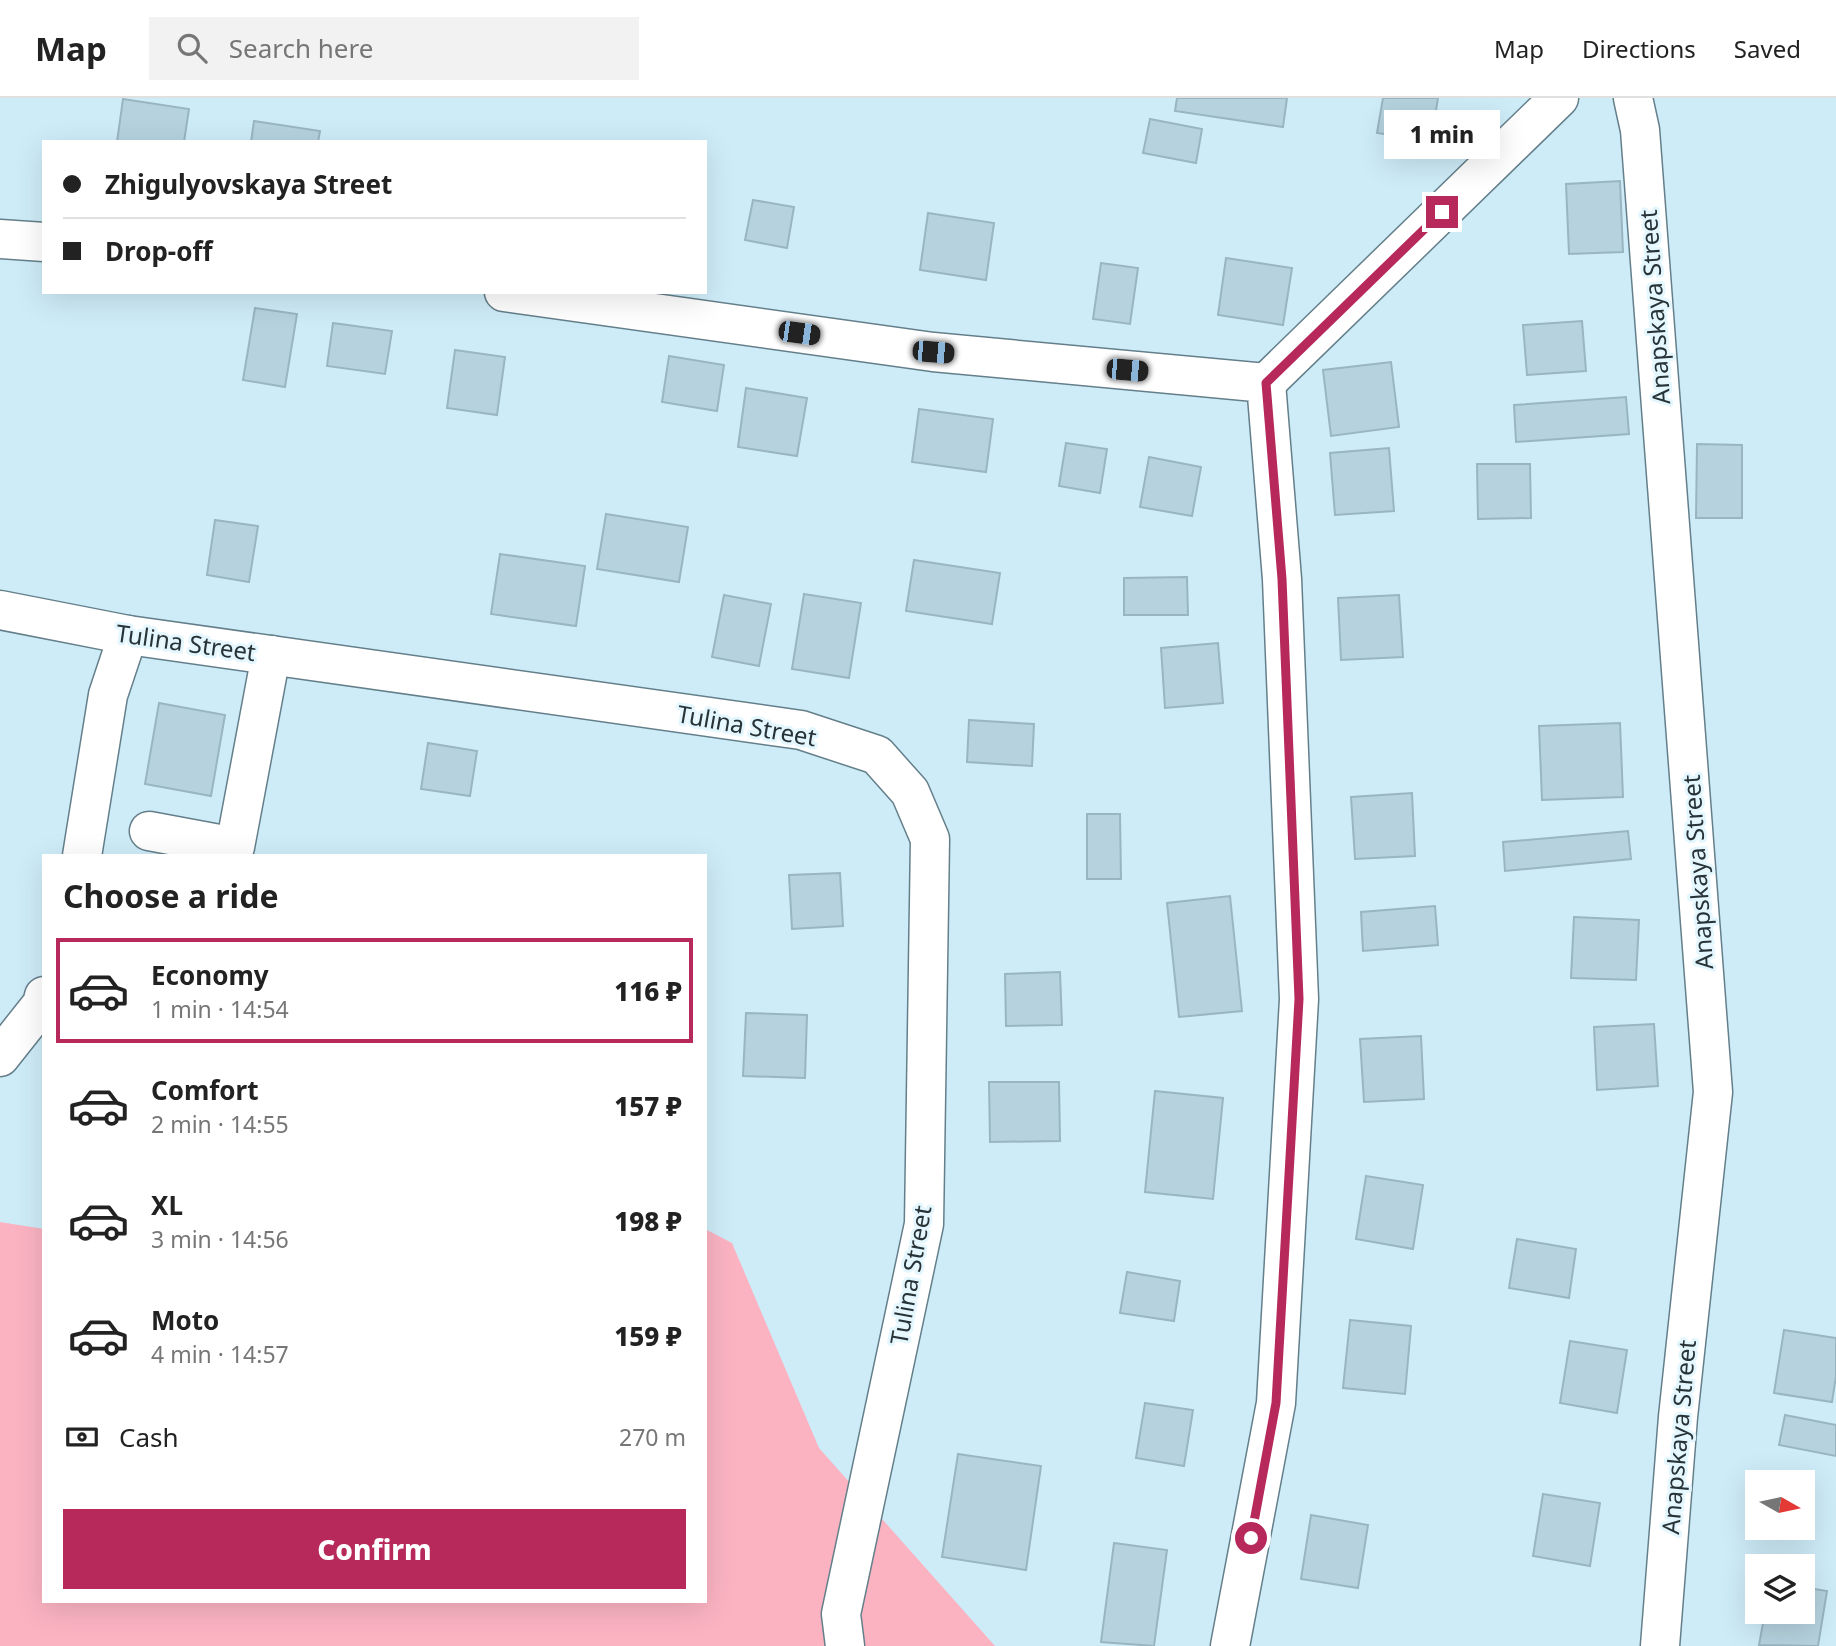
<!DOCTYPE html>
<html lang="en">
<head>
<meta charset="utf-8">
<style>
  :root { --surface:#fff; --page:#f2f2f2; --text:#222; --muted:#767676; --line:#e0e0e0; --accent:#b7295b }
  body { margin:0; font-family:"Noto Sans",sans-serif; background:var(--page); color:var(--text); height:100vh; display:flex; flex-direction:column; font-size:26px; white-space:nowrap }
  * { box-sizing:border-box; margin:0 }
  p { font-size:23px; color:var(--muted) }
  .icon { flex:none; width:38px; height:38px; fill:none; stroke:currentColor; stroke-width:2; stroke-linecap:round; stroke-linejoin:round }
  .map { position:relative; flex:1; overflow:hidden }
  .panel { position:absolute; left:42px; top:756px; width:665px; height:749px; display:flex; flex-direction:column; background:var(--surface); border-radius:0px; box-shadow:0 7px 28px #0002 }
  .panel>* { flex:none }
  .banner { position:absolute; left:42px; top:42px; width:665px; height:154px; border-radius:0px; box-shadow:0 7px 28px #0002; display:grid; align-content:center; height:154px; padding:0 21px; background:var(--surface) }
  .needle { width:46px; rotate:99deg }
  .tools { position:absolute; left:1745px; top:1372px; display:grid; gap:14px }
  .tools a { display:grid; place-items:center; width:70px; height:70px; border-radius:0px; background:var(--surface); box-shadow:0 7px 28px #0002; font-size:35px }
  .end { position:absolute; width:32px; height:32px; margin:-16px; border:9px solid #b7295b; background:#fff; box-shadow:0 0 0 4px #fff }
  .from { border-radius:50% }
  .bubble { position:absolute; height:49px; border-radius:0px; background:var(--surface); box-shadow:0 7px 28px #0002; font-size:23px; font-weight:800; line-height:49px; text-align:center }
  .car { position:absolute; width:21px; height:42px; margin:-21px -10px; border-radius:9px; box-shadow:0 0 5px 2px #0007; background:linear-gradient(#222 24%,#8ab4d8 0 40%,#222 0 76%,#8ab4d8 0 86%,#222 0) }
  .banner b { display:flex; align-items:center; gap:24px; height:66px; font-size:26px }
  .banner b+b { border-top:2px solid var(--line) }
  .banner i { width:18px; height:18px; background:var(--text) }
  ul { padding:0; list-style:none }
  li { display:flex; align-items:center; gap:21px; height:105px; margin:0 14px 10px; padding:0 7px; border:4px solid transparent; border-radius:0px }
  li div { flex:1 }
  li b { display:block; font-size:26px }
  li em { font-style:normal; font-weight:800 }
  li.on { border-color:var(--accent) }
  li>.icon { width:63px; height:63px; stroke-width:1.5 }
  h2 { padding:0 21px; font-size:32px; line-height:84px }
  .pay { display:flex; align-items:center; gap:18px; height:77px; padding:0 21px; font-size:26px }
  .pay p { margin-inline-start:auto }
  .button { display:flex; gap:14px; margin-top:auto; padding:14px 21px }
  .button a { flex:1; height:80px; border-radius:0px; background:var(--accent); color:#fff; font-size:28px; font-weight:800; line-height:80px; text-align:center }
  header { display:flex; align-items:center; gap:42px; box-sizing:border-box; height:98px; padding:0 35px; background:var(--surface); border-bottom:2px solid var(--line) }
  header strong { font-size:33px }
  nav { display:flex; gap:38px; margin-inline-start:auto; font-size:24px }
  .search { width:490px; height:63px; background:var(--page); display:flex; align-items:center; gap:18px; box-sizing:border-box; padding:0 24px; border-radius:0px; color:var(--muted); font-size:26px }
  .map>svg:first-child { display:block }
</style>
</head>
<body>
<header>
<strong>Map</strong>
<div class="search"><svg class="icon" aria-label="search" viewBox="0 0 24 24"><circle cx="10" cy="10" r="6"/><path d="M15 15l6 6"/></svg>Search here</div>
<nav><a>Map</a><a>Directions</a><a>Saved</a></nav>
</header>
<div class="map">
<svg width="1836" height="1548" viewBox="0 0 1836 1548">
  <rect width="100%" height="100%" fill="#ceecf8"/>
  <path fill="#fbb3c2" d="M0 1124 44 1131V1503H705V1131L732 1145 819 1350 995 1548H0Z"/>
  <g fill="#b5d2de" stroke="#99b5c1" stroke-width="2">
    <path d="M1177 0H1287L1283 29 1175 13Z"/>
    <path d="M1383 0H1438L1431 43 1377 35Z"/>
    <path d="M123 1 189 11 184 44H117Z"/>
    <path d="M1150 21 1202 31 1196 65 1143 55Z"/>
    <path d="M254 23 320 33 318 44H251Z"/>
    <path d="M1620 83 1623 154 1569 156 1566 86Z"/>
    <path d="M753 102 794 109 787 150 745 142Z"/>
    <path d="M928 115 994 125 986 182 920 172Z"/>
    <path d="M1226 160 1292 170 1283 227 1218 217Z"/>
    <path d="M1101 165 1138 170 1130 226 1093 221Z"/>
    <path d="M255 210 297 216 285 289 243 282Z"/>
    <path d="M1582 223 1586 273 1527 277 1523 227Z"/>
    <path d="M333 225 392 233 385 276 327 268Z"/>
    <path d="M455 252 505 259 497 317 447 310Z"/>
    <path d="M669 258 724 267 717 313 662 304Z"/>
    <path d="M1391 264 1399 329 1331 338 1323 272Z"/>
    <path d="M746 290 807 300 797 358 738 349Z"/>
    <path d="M1626 299 1629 336 1516 344 1514 307Z"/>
    <path d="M919 311 993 321 986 374 912 364Z"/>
    <path d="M1066 345 1107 351 1100 395 1059 388Z"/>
    <path d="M1697 346 1742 347V420H1696Z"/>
    <path d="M1389 350 1394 413 1335 417 1330 355Z"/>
    <path d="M1149 359 1201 369 1192 418 1140 409Z"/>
    <path d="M1477 366H1530L1531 420 1478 421Z"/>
    <path d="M606 416 688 429 679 484 597 471Z"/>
    <path d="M215 422 258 428 249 484 207 477Z"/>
    <path d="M500 456 585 468 576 528 491 516Z"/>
    <path d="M914 462 1000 475 992 526 906 513Z"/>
    <path d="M1187 479 1188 517H1124V480Z"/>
    <path d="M804 496 861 505 849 580 792 571Z"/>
    <path d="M724 497 771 506 759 568 712 559Z"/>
    <path d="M1399 497 1403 559 1341 562 1338 500Z"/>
    <path d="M1218 545 1223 605 1165 610 1161 550Z"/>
    <path d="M159 605 225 617 211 698 145 686Z"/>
    <path d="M969 622 1034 626 1032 668 967 664Z"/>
    <path d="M1620 625 1623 699 1542 702 1539 628Z"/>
    <path d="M428 645 477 653 470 698 421 691Z"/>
    <path d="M1412 695 1415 758 1355 761 1351 699Z"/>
    <path d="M1087 716H1120L1121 781H1087Z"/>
    <path d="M1628 733 1631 761 1505 773 1503 744Z"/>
    <path d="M840 775 843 828 792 831 789 777Z"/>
    <path d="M1230 798 1242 913 1179 919 1167 805Z"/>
    <path d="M1435 808 1438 847 1363 853 1361 814Z"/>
    <path d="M1574 819 1639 822 1636 882 1571 880Z"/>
    <path d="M1060 874 1062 927 1006 928 1005 876Z"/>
    <path d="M746 915 807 917 805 980 743 978Z"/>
    <path d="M1654 926 1658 988 1597 992 1594 929Z"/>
    <path d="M1421 938 1424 1001 1364 1004 1360 941Z"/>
    <path d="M989 984H1059L1060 1043 990 1044Z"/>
    <path d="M1155 993 1223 1000 1213 1101 1145 1094Z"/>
    <path d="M1366 1078 1423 1087 1413 1151 1356 1141Z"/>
    <path d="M1517 1141 1576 1151 1569 1200 1509 1190Z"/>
    <path d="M1127 1174 1180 1183 1174 1223 1120 1215Z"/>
    <path d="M1350 1222 1411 1228 1405 1296 1343 1290Z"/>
    <path d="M1784 1232 1836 1240V1278L1832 1304 1774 1295Z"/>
    <path d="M1570 1243 1627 1252 1617 1315 1560 1305Z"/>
    <path d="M1145 1305 1193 1312 1184 1368 1136 1360Z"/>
    <path d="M1785 1317 1836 1327V1358L1779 1347Z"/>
    <path d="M958 1356 1041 1368 1026 1472 942 1459Z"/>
    <path d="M1543 1396 1600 1405 1590 1468 1533 1458Z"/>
    <path d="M1311 1417 1368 1427 1358 1490 1301 1481Z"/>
    <path d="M1114 1445 1167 1452 1154 1548 1101 1544Z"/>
    <path d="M1802 1489 1827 1493 1818 1548 1759 1547 1765 1514H1802Z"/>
  </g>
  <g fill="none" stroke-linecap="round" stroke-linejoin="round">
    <g stroke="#647f8a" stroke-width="41">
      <g id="minor">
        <path d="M1633 0 1640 32 1713 994 1678 1319 1660 1548"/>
        <path d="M0 141 44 144"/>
        <path d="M504 194 933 254 1266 285 1282 481 1299 901 1276 1305 1230 1548"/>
        <path d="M1266 285 1559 0"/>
        <path d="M0 512 128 537 801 632 877 657 910 694 930 741 924 1126 841 1516 845 1548"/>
        <path d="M149 733 235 749 271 557"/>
        <path d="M82 758 108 597 128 537"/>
        <path d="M0 959 42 906 44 898"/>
      </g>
    </g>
    <use href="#minor" stroke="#fff" stroke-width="38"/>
  </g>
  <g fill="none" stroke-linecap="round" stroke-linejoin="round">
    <path stroke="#b7295b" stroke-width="9" d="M1251 1440 1276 1305 1299 901 1282 481 1266 285 1442 114"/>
  </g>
  <g text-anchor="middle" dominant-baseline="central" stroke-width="6" stroke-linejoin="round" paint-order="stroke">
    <g font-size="24" fill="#273337" stroke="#e5f7fe">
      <text transform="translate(1654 209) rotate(-94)">Anapskaya Street</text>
      <text transform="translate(186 544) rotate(8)">Tulina Street</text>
      <text transform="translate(747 627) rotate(10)">Tulina Street</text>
      <text transform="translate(1697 774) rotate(-94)">Anapskaya Street</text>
      <text transform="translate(910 1177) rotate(-80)">Tulina Street</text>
      <text transform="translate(1678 1339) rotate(-85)">Anapskaya Street</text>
    </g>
  </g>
</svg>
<div class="tools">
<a><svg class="needle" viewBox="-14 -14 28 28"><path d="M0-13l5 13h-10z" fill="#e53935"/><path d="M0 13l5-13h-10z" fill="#767676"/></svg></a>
<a><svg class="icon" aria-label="layers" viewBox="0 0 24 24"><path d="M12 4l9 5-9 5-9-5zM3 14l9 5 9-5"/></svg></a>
</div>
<i class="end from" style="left:1251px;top:1440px"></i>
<i class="end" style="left:1442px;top:114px"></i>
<div class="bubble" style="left:1384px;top:12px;width:116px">1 min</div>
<i class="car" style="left:799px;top:235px;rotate:98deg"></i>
<i class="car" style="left:933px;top:254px;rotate:95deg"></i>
<i class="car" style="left:1127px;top:272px;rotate:95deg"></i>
<div class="banner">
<b><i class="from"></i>Zhigulyovskaya Street</b>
<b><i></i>Drop-off</b>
</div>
<section class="panel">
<h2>Choose a ride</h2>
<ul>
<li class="on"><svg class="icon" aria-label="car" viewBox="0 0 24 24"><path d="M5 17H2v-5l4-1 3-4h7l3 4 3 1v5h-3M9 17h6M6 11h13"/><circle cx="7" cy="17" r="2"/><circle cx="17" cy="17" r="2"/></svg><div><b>Economy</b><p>1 min · 14:54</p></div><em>116 ₽</em></li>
<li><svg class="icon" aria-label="car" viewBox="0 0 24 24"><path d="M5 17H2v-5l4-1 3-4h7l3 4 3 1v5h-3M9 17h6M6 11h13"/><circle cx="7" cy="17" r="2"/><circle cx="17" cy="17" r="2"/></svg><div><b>Comfort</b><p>2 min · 14:55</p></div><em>157 ₽</em></li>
<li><svg class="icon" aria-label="car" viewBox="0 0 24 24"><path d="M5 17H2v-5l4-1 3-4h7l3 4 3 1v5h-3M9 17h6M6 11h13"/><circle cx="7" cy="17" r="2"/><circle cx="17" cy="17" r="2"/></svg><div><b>XL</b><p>3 min · 14:56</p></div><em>198 ₽</em></li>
<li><svg class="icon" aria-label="car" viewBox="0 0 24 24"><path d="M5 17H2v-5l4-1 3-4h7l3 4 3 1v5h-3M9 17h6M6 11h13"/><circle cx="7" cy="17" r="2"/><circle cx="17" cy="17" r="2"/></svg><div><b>Moto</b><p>4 min · 14:57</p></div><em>159 ₽</em></li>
</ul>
<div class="pay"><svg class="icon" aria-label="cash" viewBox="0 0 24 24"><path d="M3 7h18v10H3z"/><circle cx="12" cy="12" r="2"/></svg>Cash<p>270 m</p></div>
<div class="button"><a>Confirm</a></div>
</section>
</div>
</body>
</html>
